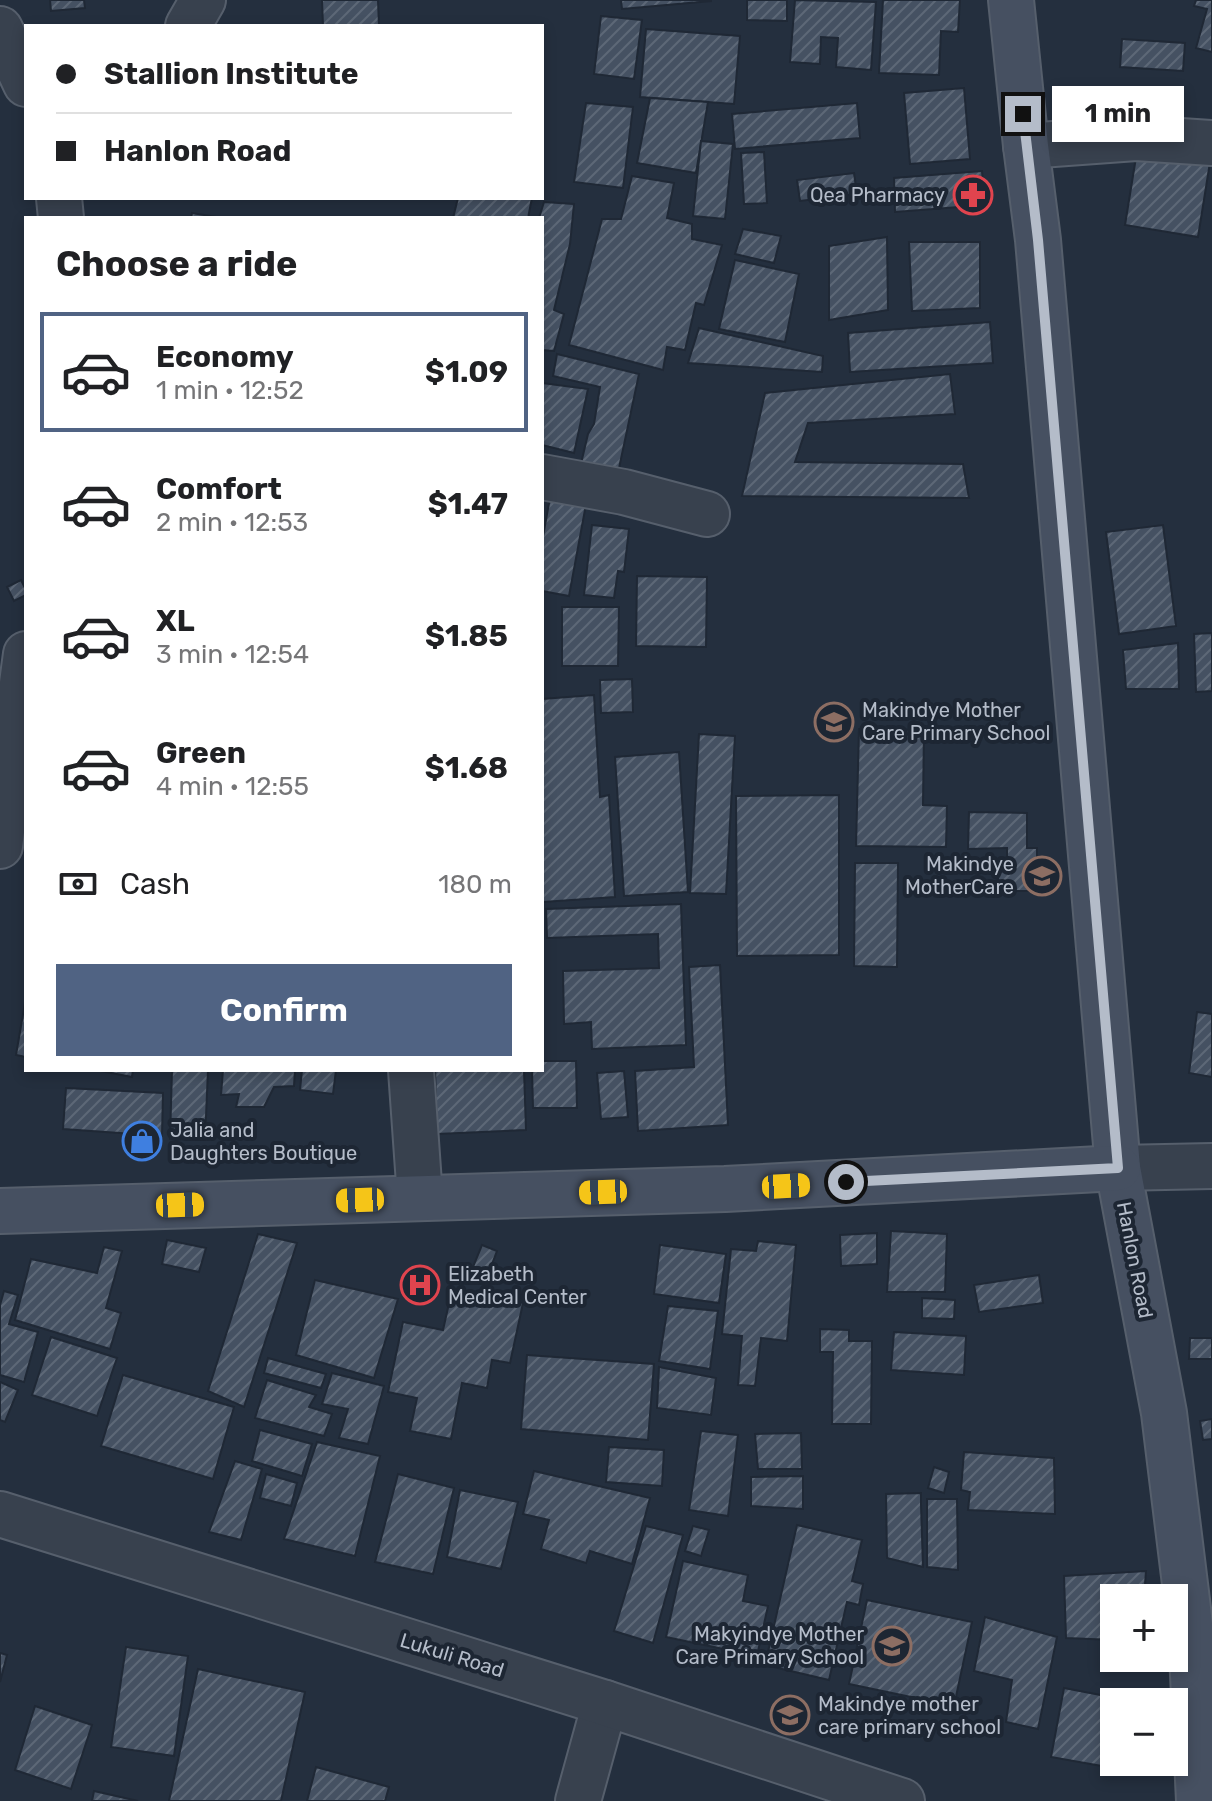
<!DOCTYPE html>
<html lang="en">
<head>
<meta charset="utf-8">
<style>
  :root { --surface:#fff; --page:#f6f6f6; --text:#202124; --muted:#757577; --line:#e0e0e0; --accent:#506383 }
  body { margin:0; font-family:Rubik,sans-serif; background:var(--page); color:var(--text); height:100vh; display:flex; flex-direction:column; font-size:30px; white-space:nowrap }
  * { box-sizing:border-box; margin:0 }
  p { font-size:26px; color:var(--muted) }
  .icon { flex:none; width:44px; height:44px; fill:none; stroke:currentColor; stroke-width:2; stroke-linecap:round; stroke-linejoin:round }
  .map { position:relative; flex:1; overflow:hidden }
  .sheet { position:absolute; left:24px; top:216px; width:520px; height:856px; display:flex; flex-direction:column; background:var(--surface); border-radius:0px; box-shadow:0 4px 12px #0003 }
  .sheet>* { flex:none }
  .hud { position:absolute; left:24px; top:24px; width:520px; height:176px; border-radius:0px; box-shadow:0 4px 12px #0003; display:grid; align-content:center; height:176px; padding:0 32px; background:var(--surface) }
  .fabs { position:absolute; left:1100px; top:1584px; display:grid; gap:16px }
  .fabs a { display:grid; place-items:center; width:88px; height:88px; border-radius:0px; background:var(--surface); box-shadow:0 4px 12px #0003; font-size:40px }
  .end { position:absolute; width:36px; height:36px; margin:-18px; border:10px solid #b4bcc9; background:#111; box-shadow:0 0 0 4px #111 }
  .from { border-radius:50% }
  .bubble { position:absolute; height:56px; border-radius:0px; background:var(--surface); box-shadow:0 4px 12px #0003; font-size:26px; font-weight:700; line-height:56px; text-align:center }
  .car { position:absolute; width:24px; height:48px; margin:-24px -12px; border-radius:10px; box-shadow:0 0 6px 2px #0007; background:linear-gradient(#f5c518 24%,#345 0 40%,#f5c518 0 76%,#345 0 86%,#f5c518 0) }
  .hud b { display:flex; align-items:center; gap:28px; height:76px; font-size:30px }
  .hud b+b { border-top:2px solid var(--line) }
  .hud i { width:20px; height:20px; background:var(--text) }
  ul { padding:0; list-style:none }
  li { display:flex; align-items:center; gap:24px; height:120px; margin:0 16px 12px; padding:0 16px; border:4px solid transparent; border-radius:0px }
  li div { flex:1 }
  li b { display:block; font-size:30px }
  li em { font-style:normal; font-weight:700 }
  li.on { border-color:var(--accent) }
  li>.icon { width:72px; height:72px; stroke-width:1.5 }
  h2 { padding:0 32px; font-size:36px; line-height:96px }
  .pay { display:flex; align-items:center; gap:20px; height:88px; padding:0 32px; font-size:30px }
  .pay p { margin-inline-start:auto }
  .button { display:flex; gap:16px; margin-top:auto; padding:16px 32px }
  .button a { flex:1; height:92px; border-radius:0px; background:var(--accent); color:#fff; font-size:32px; font-weight:700; line-height:92px; text-align:center }
  .map>svg:first-child { display:block }
</style>
</head>
<body>
<div class="map">
<svg width="1212" height="1801" viewBox="0 0 1212 1801">
  <defs>
    <pattern id="building-hatch" width="6" height="6" patternUnits="userSpaceOnUse" patternTransform="scale(2)"><rect width="6" height="6" fill="#455162"/><path d="M-1 1l2-2M0 6l6-6M5 7l2-2" fill="none" stroke="#5d6877"/></pattern>
  </defs>
  <rect width="100%" height="100%" fill="#242f3e"/>
  <g fill="url(#building-hatch)" stroke="#1f2835" stroke-width="2">
    <path d="M50 0H84L85 8 51 11Z"/>
    <path d="M322 0H378L379 26H323Z"/>
    <path d="M621 0H711V1L622 9Z"/>
    <path d="M747 0H787V21L747 20Z"/>
    <path d="M795 0 876 2 871 70 836 67 838 38 821 37 820 64 790 62Z"/>
    <path d="M883 0H960L958 32 941 31 939 75 879 73Z"/>
    <path d="M1196 0H1212V52L1196 48 1207 9 1194 6Z"/>
    <path d="M601 16 642 20 634 79 594 74Z"/>
    <path d="M646 29 740 36 734 104 640 97Z"/>
    <path d="M1122 39 1185 43 1183 71 1120 67Z"/>
    <path d="M964 88 970 159 910 164 904 93Z"/>
    <path d="M1138 92 1163 97 1158 125 1133 120Z"/>
    <path d="M650 98 708 102 696 173 637 163Z"/>
    <path d="M586 103 633 107 623 188 574 182Z"/>
    <path d="M857 103 860 138 735 149 732 114Z"/>
    <path d="M701 141 733 144 725 219 693 216Z"/>
    <path d="M1138 145 1211 156 1198 237 1125 225Z"/>
    <path d="M764 152 767 203 744 204 741 153Z"/>
    <path d="M982 171 985 205 895 212 894 178Z"/>
    <path d="M854 173 857 194 800 201 797 180Z"/>
    <path d="M632 176 674 183 667 218 692 224V239L722 245 704 305 696 303 685 350 667 347 663 370 569 345 602 219H621Z"/>
    <path d="M458 198H532L528 218H453Z"/>
    <path d="M544 202 574 204 570 244 554 310 564 314 554 351 542 350V218H539Z"/>
    <path d="M192 213 222 218H191Z"/>
    <path d="M743 229 781 236 774 263 735 254Z"/>
    <path d="M887 237 888 310 829 320V246Z"/>
    <path d="M909 242H980V308L912 311Z"/>
    <path d="M735 260 799 274 785 342 719 329Z"/>
    <path d="M990 322 993 363 850 372 848 333Z"/>
    <path d="M699 328 823 356 822 372 688 363Z"/>
    <path d="M557 354 639 374 618 473 579 472 588 434 594 424 600 387 553 376Z"/>
    <path d="M950 374 955 414 808 423 795 462 963 464 969 498 742 496 765 393Z"/>
    <path d="M542 383 588 389 574 453 542 445Z"/>
    <path d="M551 492 587 499 569 596 542 591V542Z"/>
    <path d="M592 525 629 529 624 572 618 571 614 598 584 595Z"/>
    <path d="M1163 525 1176 626 1119 634 1106 532Z"/>
    <path d="M637 576 707 577 706 647 636 646Z"/>
    <path d="M21 580 26 590V595L14 601 7 587Z"/>
    <path d="M562 607H619L618 666H562Z"/>
    <path d="M1212 633V691L1196 692 1194 634Z"/>
    <path d="M1178 643 1179 689H1126L1123 650Z"/>
    <path d="M632 679 633 712 601 713 600 680Z"/>
    <path d="M594 695 600 797 609 795 615 897 543 902 542 699Z"/>
    <path d="M859 729 924 730 923 805 947 806 946 847 856 846Z"/>
    <path d="M699 734 735 736 726 894 690 893Z"/>
    <path d="M679 752 688 892 624 896 615 757Z"/>
    <path d="M839 795V955L737 956 736 796Z"/>
    <path d="M969 812 1027 813V848H1037V891H998V869H1007V848L968 849Z"/>
    <path d="M855 863H898L897 967 854 966Z"/>
    <path d="M681 904 686 1045 592 1049 591 1022 564 1024 563 971 659 968 658 934 547 938 546 909Z"/>
    <path d="M720 965 728 1125 638 1131 635 1071 694 1067 689 967Z"/>
    <path d="M26 997V1057L16 1055Z"/>
    <path d="M1197 1012 1212 1014V1077L1189 1073Z"/>
    <path d="M542 1061H576L577 1108H533L532 1070H542Z"/>
    <path d="M96 1070H133L132 1077Z"/>
    <path d="M172 1070H208L205 1140 170 1139Z"/>
    <path d="M223 1070H295L294 1086 274 1087 264 1107H236L239 1094 221 1095Z"/>
    <path d="M302 1070H336L333 1094 300 1090Z"/>
    <path d="M435 1070H524L526 1130 437 1134Z"/>
    <path d="M624 1071 628 1117 601 1119 597 1073Z"/>
    <path d="M66 1088 163 1093 162 1136 63 1129Z"/>
    <path d="M891 1231 947 1234 945 1292H887Z"/>
    <path d="M877 1233V1264L841 1266 840 1235Z"/>
    <path d="M258 1234 297 1243 244 1407 208 1391Z"/>
    <path d="M167 1240 206 1248 199 1272 162 1264Z"/>
    <path d="M758 1241 796 1245 787 1341 761 1338 755 1386 738 1385 742 1336 722 1334 731 1249 756 1251Z"/>
    <path d="M482 1245 497 1251 484 1285 468 1279Z"/>
    <path d="M660 1245 726 1254 719 1303 654 1294Z"/>
    <path d="M104 1247 122 1251 106 1308 121 1313 110 1349 15 1320 31 1259 97 1273Z"/>
    <path d="M1039 1275 1043 1303 979 1312 974 1285Z"/>
    <path d="M315 1280 398 1299 374 1378 296 1355Z"/>
    <path d="M452 1290 523 1303 510 1363 492 1360 487 1388 462 1383 451 1439 410 1431 417 1398 388 1392 403 1322 443 1330Z"/>
    <path d="M4 1291 18 1295 9 1324 38 1332 24 1382 0 1375V1305Z"/>
    <path d="M922 1298 955 1300 954 1319 922 1318Z"/>
    <path d="M668 1306 718 1311 710 1369 659 1361Z"/>
    <path d="M820 1329 849 1330V1341H872L871 1424H832L833 1352H820Z"/>
    <path d="M894 1332 966 1336 964 1375 891 1370Z"/>
    <path d="M51 1337 117 1358 97 1416 32 1395Z"/>
    <path d="M1190 1338H1212V1359H1189Z"/>
    <path d="M527 1355 654 1364 648 1440 521 1429Z"/>
    <path d="M268 1358 326 1374 321 1388 264 1373Z"/>
    <path d="M659 1367 716 1378 711 1415 657 1408Z"/>
    <path d="M332 1373 384 1386 368 1444 339 1438 348 1409 322 1404Z"/>
    <path d="M123 1375 234 1407 213 1479 101 1446Z"/>
    <path d="M267 1380 316 1395 309 1407 332 1414 324 1436 255 1418Z"/>
    <path d="M0 1382 18 1390 5 1422 0 1420Z"/>
    <path d="M1212 1419V1439L1203 1440 1200 1421Z"/>
    <path d="M260 1430 312 1444 302 1476 252 1461Z"/>
    <path d="M701 1431 738 1435 728 1516 689 1510Z"/>
    <path d="M801 1433 802 1469H758L755 1434Z"/>
    <path d="M317 1442 380 1456 355 1556 284 1539Z"/>
    <path d="M609 1447 664 1450 662 1486 606 1482Z"/>
    <path d="M964 1452 1054 1458 1055 1514 968 1510 970 1492 961 1490Z"/>
    <path d="M235 1461 262 1469 241 1540 209 1532Z"/>
    <path d="M934 1467 949 1472 944 1493 928 1488Z"/>
    <path d="M534 1471 650 1498 632 1564 590 1551 586 1563 541 1549 549 1520 523 1514Z"/>
    <path d="M266 1474 297 1483 291 1506 260 1498Z"/>
    <path d="M398 1474 454 1488 433 1574 375 1562Z"/>
    <path d="M803 1476V1509L751 1506V1477Z"/>
    <path d="M460 1490 518 1502 501 1569 447 1557Z"/>
    <path d="M921 1493V1504L923 1567 887 1558 886 1494Z"/>
    <path d="M927 1499H957L958 1570 927 1567Z"/>
    <path d="M797 1525 862 1540 852 1581 863 1584 859 1605 847 1602 829 1680 765 1665Z"/>
    <path d="M646 1526 683 1535 653 1643 614 1631Z"/>
    <path d="M693 1526 709 1530 701 1556 685 1551Z"/>
    <path d="M683 1561 748 1575 743 1601 768 1606 757 1656 666 1637Z"/>
    <path d="M1146 1571 1144 1598H1114V1640L1066 1638 1064 1576Z"/>
    <path d="M867 1600 972 1622 954 1706 849 1684Z"/>
    <path d="M985 1617 1057 1637 1038 1729 1006 1722 1012 1680 974 1671Z"/>
    <path d="M126 1647 188 1656 174 1756 111 1747Z"/>
    <path d="M0 1653 7 1655 0 1682Z"/>
    <path d="M198 1669 305 1692 281 1801H169Z"/>
    <path d="M1064 1688 1137 1702H1114V1762H1132L1130 1771 1051 1757Z"/>
    <path d="M35 1706 92 1725 71 1789 15 1770Z"/>
    <path d="M316 1767 389 1787 385 1801H307Z"/>
    <path d="M94 1791 138 1801H92Z"/>
  </g>
  <g fill="none" stroke-linecap="round" stroke-linejoin="round">
    <g stroke="#565f6c" stroke-width="48">
      <g id="minor">
        <path d="M188 26 203 0"/>
        <path d="M0 29 26 84"/>
        <path d="M1026 146 1136 138 1212 143"/>
        <path d="M59 198 61 218"/>
        <path d="M542 477 624 492 707 514"/>
        <path d="M0 846 26 654"/>
        <path d="M411 1070 420 1198"/>
        <path d="M1118 1168 1212 1166"/>
        <path d="M578 1801 605 1703"/>
      </g>
    </g>
    <g stroke="#565f6c" stroke-width="48">
      <path id="tertiary" d="M0 1514 605 1703 902 1801"/>
    </g>
    <g stroke="#565f6c" stroke-width="48">
      <g id="secondary">
        <path d="M1011 0 1026 146 1038 240 1118 1168 1164 1413 1191 1633 1199 1801"/>
        <path d="M0 1211 725 1189 1118 1168"/>
      </g>
    </g>
    <use href="#minor" stroke="#38414e" stroke-width="44"/>
    <use href="#tertiary" stroke="#38414e" stroke-width="44"/>
    <use href="#secondary" stroke="#465061" stroke-width="44"/>
  </g>
  <g fill="none" stroke-linecap="round" stroke-linejoin="round">
    <path stroke="#b4bcc9" stroke-width="10" d="M846 1182 1118 1168 1038 240 1023 114"/>
  </g>
  <defs>
    <g id="pharmacy-ring" transform="scale(2)"><circle r="9.5" fill="#1d2633" stroke="#e0444e" stroke-width="1.5"/><path d="M-2-6h4v4h4v4h-4v4h-4v-4h-4v-4h4Z" fill="#e0444e"/></g>
    <g id="school-ring" transform="scale(2)"><circle r="9.5" fill="#1d2633" stroke="#8d6e63" stroke-width="1.5"/><path d="M0-5L7-2L0 1L-7-2ZM-4 1L0 2.5L4 1V4Q0 6-4 4Z" fill="#8d6e63"/></g>
    <g id="shop-ring" transform="scale(2)"><circle r="9.5" fill="#1d2633" stroke="#3f7fe0" stroke-width="1.5"/><path d="M-5-2.5h2.3a2.7 3.5 0 0 1 5.4 0H5L5.5 6h-11ZM-1.5-2.5h3a1.5 2.3 0 0 0-3 0Z" fill="#3f7fe0"/></g>
    <g id="hospital-ring" transform="scale(2)"><circle r="9.5" fill="#1d2633" stroke="#e0444e" stroke-width="1.5"/><path d="M-5-5h3v3.5h4V-5h3V5h-3V1.5h-4V5h-3Z" fill="#e0444e"/></g>
  </defs>
  <g fill-rule="evenodd">
    <use href="#pharmacy-ring" x="973" y="195"/>
    <use href="#school-ring" x="834" y="722"/>
    <use href="#school-ring" x="1042" y="876"/>
    <use href="#shop-ring" x="142" y="1141"/>
    <use href="#hospital-ring" x="420" y="1285"/>
    <use href="#school-ring" x="892" y="1646"/>
    <use href="#school-ring" x="790" y="1715"/>
  </g>
  <g text-anchor="middle" dominant-baseline="central" stroke-width="8" stroke-linejoin="round" paint-order="stroke">
    <g font-size="20" fill="#b4bcc9" stroke="#1d2633" text-anchor="start">
      <text x="945" y="195" text-anchor="end">Qea Pharmacy</text>
      <text x="862" y="710">Makindye Mother<tspan x="862" dy="23">Care Primary School</tspan></text>
      <text x="1014" y="864" text-anchor="end">Makindye<tspan x="1014" dy="23">MotherCare</tspan></text>
      <text x="170" y="1130">Jalia and<tspan x="170" dy="23">Daughters Boutique</tspan></text>
      <text x="448" y="1274">Elizabeth<tspan x="448" dy="23">Medical Center</tspan></text>
      <text x="864" y="1634" text-anchor="end">Makyindye Mother<tspan x="864" dy="23">Care Primary School</tspan></text>
      <text x="818" y="1704">Makindye mother<tspan x="818" dy="23">care primary school</tspan></text>
    </g>
    <g font-size="20" fill="#b4bcc9" stroke="#1d2633">
      <text transform="translate(1135 1260) rotate(79)">Hanlon Road</text>
      <text transform="translate(452 1655) rotate(17)">Lukuli Road</text>
    </g>
  </g>
</svg>
<div class="fabs">
<a>+</a>
<a>−</a>
</div>
<i class="end from" style="left:846px;top:1182px"></i>
<i class="end" style="left:1023px;top:114px"></i>
<div class="bubble" style="left:1052px;top:86px;width:132px">1 min</div>
<i class="car" style="left:786px;top:1186px;rotate:87deg"></i>
<i class="car" style="left:603px;top:1192px;rotate:268deg"></i>
<i class="car" style="left:360px;top:1200px;rotate:268deg"></i>
<i class="car" style="left:180px;top:1205px;rotate:88deg"></i>
<div class="hud">
<b><i class="from"></i>Stallion Institute</b>
<b><i></i>Hanlon Road</b>
</div>
<section class="sheet">
<h2>Choose a ride</h2>
<ul>
<li class="on"><svg class="icon" aria-label="car" viewBox="0 0 24 24"><path d="M5 17H2v-5l4-1 3-4h7l3 4 3 1v5h-3M9 17h6M6 11h13"/><circle cx="7" cy="17" r="2"/><circle cx="17" cy="17" r="2"/></svg><div><b>Economy</b><p>1 min · 12:52</p></div><em>$1.09</em></li>
<li><svg class="icon" aria-label="car" viewBox="0 0 24 24"><path d="M5 17H2v-5l4-1 3-4h7l3 4 3 1v5h-3M9 17h6M6 11h13"/><circle cx="7" cy="17" r="2"/><circle cx="17" cy="17" r="2"/></svg><div><b>Comfort</b><p>2 min · 12:53</p></div><em>$1.47</em></li>
<li><svg class="icon" aria-label="car" viewBox="0 0 24 24"><path d="M5 17H2v-5l4-1 3-4h7l3 4 3 1v5h-3M9 17h6M6 11h13"/><circle cx="7" cy="17" r="2"/><circle cx="17" cy="17" r="2"/></svg><div><b>XL</b><p>3 min · 12:54</p></div><em>$1.85</em></li>
<li><svg class="icon" aria-label="car" viewBox="0 0 24 24"><path d="M5 17H2v-5l4-1 3-4h7l3 4 3 1v5h-3M9 17h6M6 11h13"/><circle cx="7" cy="17" r="2"/><circle cx="17" cy="17" r="2"/></svg><div><b>Green</b><p>4 min · 12:55</p></div><em>$1.68</em></li>
</ul>
<div class="pay"><svg class="icon" aria-label="cash" viewBox="0 0 24 24"><path d="M3 7h18v10H3z"/><circle cx="12" cy="12" r="2"/></svg>Cash<p>180 m</p></div>
<div class="button"><a>Confirm</a></div>
</section>
</div>
</body>
</html>
